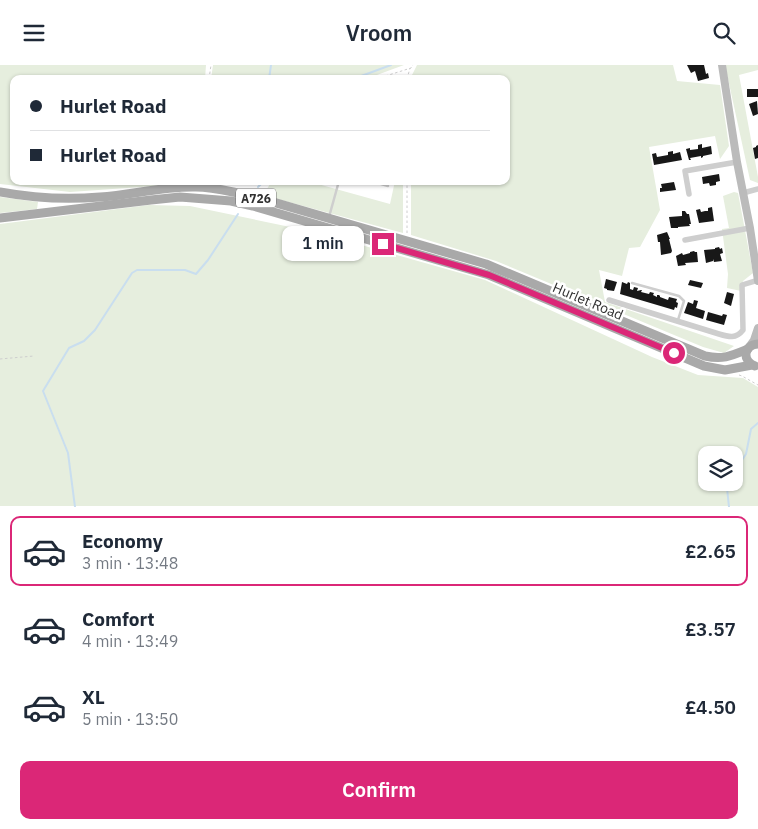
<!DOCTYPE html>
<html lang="en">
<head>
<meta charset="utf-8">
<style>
  :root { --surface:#fff; --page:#f2f2f3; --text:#1f2937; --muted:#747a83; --line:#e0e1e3; --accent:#db2777 }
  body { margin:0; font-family:"IBM Plex Sans",sans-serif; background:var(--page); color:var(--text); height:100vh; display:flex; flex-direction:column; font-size:19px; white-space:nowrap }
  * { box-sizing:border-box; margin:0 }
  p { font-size:16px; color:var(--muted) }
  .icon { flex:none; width:28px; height:28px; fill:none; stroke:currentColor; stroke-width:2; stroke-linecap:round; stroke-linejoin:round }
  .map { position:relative; height:442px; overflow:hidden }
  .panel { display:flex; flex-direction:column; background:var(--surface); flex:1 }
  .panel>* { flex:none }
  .top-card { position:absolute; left:10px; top:10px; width:500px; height:110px; border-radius:10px; box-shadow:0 1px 4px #0004; display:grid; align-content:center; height:110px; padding:0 20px; background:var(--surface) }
  .controls { position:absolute; left:698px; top:381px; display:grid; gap:10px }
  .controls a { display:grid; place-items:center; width:45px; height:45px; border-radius:10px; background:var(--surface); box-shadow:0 1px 4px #0004; font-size:25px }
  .end { position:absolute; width:22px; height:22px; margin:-11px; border:6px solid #db2777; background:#fff; box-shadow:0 0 0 2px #fff }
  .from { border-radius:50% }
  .bubble { position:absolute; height:35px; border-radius:10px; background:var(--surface); box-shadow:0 1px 4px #0004; font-size:16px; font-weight:600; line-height:35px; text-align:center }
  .top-card b { display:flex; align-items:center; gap:18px; height:48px; font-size:19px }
  .top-card b+b { border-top:1px solid var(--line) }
  .top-card i { width:12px; height:12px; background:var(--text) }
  ul { padding:9px 0 0; list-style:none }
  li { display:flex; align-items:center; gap:15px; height:70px; margin:0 10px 8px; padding:0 10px; border:2px solid transparent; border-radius:10px }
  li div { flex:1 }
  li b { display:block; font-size:19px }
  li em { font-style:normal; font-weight:600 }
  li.selected { border-color:var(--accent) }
  li>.icon { width:45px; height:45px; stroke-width:1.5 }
  .primary-button { display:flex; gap:10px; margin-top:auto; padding:10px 20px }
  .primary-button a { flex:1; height:58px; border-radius:10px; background:var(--accent); color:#fff; font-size:20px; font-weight:600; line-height:58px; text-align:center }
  header { display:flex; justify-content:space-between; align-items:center; height:65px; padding:0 20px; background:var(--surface); font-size:22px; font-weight:600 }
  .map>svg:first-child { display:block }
</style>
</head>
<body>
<header><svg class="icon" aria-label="menu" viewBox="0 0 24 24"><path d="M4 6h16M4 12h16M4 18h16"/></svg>Vroom<svg class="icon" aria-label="search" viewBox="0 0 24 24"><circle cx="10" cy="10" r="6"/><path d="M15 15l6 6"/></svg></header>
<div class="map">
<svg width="758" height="442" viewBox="0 0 758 442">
  <rect width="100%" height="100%" fill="#fff"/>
  <g fill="#e6eede" fill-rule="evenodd">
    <path d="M0 0H206L205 14H14V116H214L212 117 70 127 0 119Z"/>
    <path d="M213 0H404L366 14H211Z"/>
    <path d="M417 0H673L677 16 720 20 729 81 720 94 715 71 649 82 660 145 640 182 629 183 622 211 599 205 605 237 734 281 724 288 703 282 496 196 411 170V116H506V14H410Z"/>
    <path d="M725 0H758V5L739 10 758 112V118L750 115Z"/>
    <path d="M272 116H307L390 139 395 116H403V168L263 130Z"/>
    <path d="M734 127 738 128 753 208 743 216 741 226 727 223 728 209 722 164 729 163 723 131Z"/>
    <path d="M0 132 38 137 37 144 0 148Z"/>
    <path d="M149 140 190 141 319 168 485 215 652 292 698 310 743 313 758 322V441H0V159ZM706 390H734V418H706Z"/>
  </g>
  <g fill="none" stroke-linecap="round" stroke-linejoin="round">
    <g stroke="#c9deef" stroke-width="2">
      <path d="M269 14 271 0"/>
      <path d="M353 14 391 0"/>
      <path d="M258 122 264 116"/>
      <path d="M734 407 746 389 751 364 758 358"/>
      <path d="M728 418 727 423 729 442"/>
      <path d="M75 442 68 388 43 326 69 283 84 276 95 265 132 208 137 205H185L196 209 208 195 238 149"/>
    </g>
  </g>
  <g fill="#181818">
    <path d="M687 0H704L706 9 708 8 709 13 698 16 695 6 691 8Z"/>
    <rect x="747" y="24" width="11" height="8"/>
    <path d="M757 36 758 49 753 51 749 39Z"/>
    <path d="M702 79V83L711 81 712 89 703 91V92L701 93V91L690 93 691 95H689L686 84 690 83V85L698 84V80Z"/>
    <path d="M758 80V93L755 94 753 83 756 82V81Z"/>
    <path d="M673 86V89L680 87 682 95 654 100 652 89 656 88 657 92 668 90V87Z"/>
    <path d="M719 109 720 116 716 117V120L710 121 709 118 703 119 702 112Z"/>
    <path d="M674 117 676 125 660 127V123H662L661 119Z"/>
    <path d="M712 142 714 156 699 158 696 145 700 144 701 147 705 146H708V143Z"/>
    <path d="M682 146H685L687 149H689L691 159H689L690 161 678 162V163H671L669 152 682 151Z"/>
    <path d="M667 167 670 174H669L672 186 671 188 661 190 660 177H658L657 170Z"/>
    <path d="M719 182 720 184 722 183 723 188 720 189 722 196 714 197 713 194V196L706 198 704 185 715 184V183Z"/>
    <path d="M694 186 695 187H697L698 197 685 198 686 200 678 201 676 191 682 188 683 190 690 188V187Z"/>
    <path d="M606 214 617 217 614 226 607 225V224L604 223Z"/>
    <path d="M690 215 703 218 701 223 688 220Z"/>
    <path d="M622 217 627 219 628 217 630 218V224L633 225 634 222 638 223 637 226 641 225H642L641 227 649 229 650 227 654 228 653 230 657 232V230H659L660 231V232L668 235 669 232 677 234 676 237 678 238 677 243 675 242 674 245 620 229Z"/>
    <path d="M727 227 734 229 731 241 724 238Z"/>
    <path d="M694 235 698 236 696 243 705 246 703 254 684 248 688 237 693 239Z"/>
    <path d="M708 247 722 251 723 249 727 250 724 260 706 255Z"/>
  </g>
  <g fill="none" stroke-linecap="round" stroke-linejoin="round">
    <g stroke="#cecece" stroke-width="1" stroke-dasharray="2.5 2.5" stroke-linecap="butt">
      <path d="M209 14 211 0"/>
      <path d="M376 14 411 3 413 0"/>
      <path d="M407 14 410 3"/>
      <path d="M407 168V116"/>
      <path d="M0 294 34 291"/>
      <path d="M739 310 742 311 758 320"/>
    </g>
    <g stroke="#cecece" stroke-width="2.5">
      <path d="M371 116 388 121"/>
      <path d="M329 152 339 116"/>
      <path d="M632 218 679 231 684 236 678 255"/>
    </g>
    <g stroke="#cecece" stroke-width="5.5">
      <path d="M743 128 758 124"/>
      <path d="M689 129 685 106 737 97"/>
      <path d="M685 175 750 163"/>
      <path d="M609 235 719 269C729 272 736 274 743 265L742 220 758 215"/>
    </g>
    <g stroke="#bbb" stroke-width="8">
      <path d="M722 0 737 97 750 163 758 216"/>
      <path d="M749 282 754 275 758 263"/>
    </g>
    <g stroke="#a9a9a9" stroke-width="9">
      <path d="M0 127C33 133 66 135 100 132 132 130 163 121 196 122 214 122 231 127 249 130L486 199 705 291C723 295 731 291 748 284"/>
      <path d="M0 153 151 135 180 132 231 136 253 141 489 210 704 301 725 305 752 300"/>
      <path d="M755 301C742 296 743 280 758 279"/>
    </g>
  </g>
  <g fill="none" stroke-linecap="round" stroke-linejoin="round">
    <path stroke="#db2777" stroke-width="6" d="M383 179 489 210 674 288"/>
  </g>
  <g text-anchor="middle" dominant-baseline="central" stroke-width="5" stroke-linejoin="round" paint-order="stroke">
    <rect fill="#fff" stroke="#6f6f6f" stroke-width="1" x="236" y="123.5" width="40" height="19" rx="4"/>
    <g font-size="12" font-weight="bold" fill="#313131">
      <text x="256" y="133">A726</text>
    </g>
    <g font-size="14" fill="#313131" stroke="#fff">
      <text transform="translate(588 236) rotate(23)">Hurlet Road</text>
    </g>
  </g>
</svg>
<div class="controls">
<a><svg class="icon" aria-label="layers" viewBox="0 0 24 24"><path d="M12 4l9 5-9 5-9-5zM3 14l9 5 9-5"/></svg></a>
</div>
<i class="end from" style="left:674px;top:288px"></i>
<i class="end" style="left:383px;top:179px"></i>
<div class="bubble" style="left:282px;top:161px;width:82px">1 min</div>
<div class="top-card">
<b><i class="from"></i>Hurlet Road</b>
<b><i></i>Hurlet Road</b>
</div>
</div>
<section class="panel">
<ul>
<li class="selected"><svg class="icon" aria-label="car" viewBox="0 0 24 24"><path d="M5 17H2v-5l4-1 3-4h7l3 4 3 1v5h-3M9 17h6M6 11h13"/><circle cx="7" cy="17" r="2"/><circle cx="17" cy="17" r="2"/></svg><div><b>Economy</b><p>3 min · 13:48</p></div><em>£2.65</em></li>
<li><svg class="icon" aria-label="car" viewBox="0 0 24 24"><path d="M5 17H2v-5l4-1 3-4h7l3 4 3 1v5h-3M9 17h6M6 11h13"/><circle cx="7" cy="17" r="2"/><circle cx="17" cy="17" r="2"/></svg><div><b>Comfort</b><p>4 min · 13:49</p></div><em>£3.57</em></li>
<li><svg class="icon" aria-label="car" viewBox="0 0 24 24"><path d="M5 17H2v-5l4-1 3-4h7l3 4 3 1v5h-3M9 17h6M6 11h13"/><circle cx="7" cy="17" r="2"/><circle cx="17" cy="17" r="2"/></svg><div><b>XL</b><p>5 min · 13:50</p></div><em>£4.50</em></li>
</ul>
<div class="primary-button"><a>Confirm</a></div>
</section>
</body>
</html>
